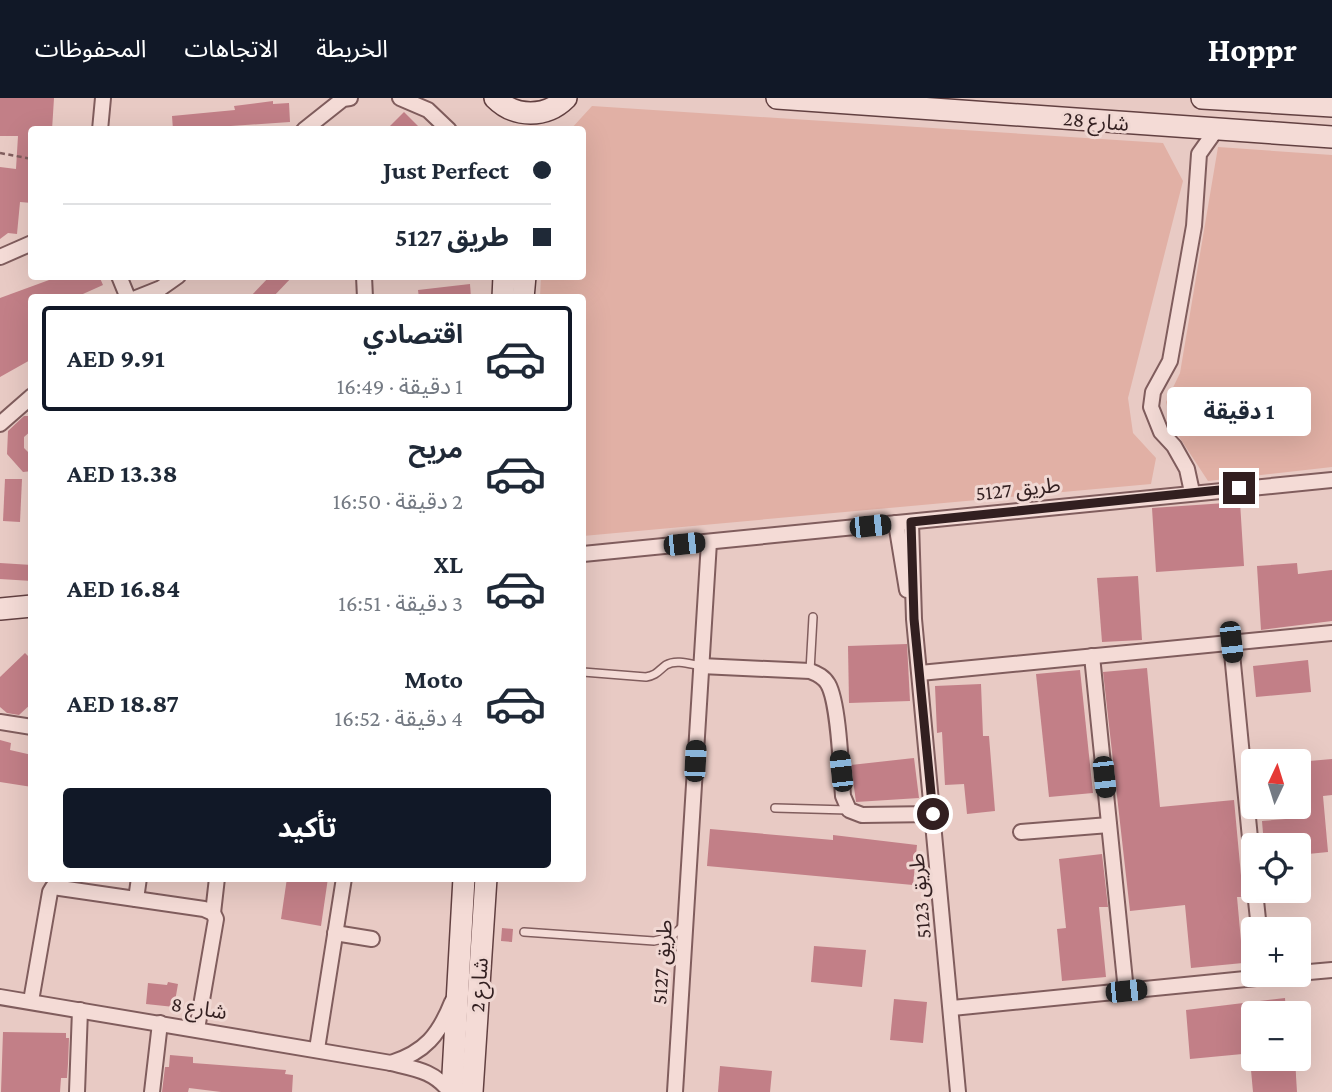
<!DOCTYPE html>
<html lang="ar">
<head>
<meta charset="utf-8">
<style>
  :root { --surface:#fff; --page:#f6f6f7; --text:#1f2937; --muted:#747a83; --line:#e0e1e3; --accent:#111827 }
  body { margin:0; font-family:"Crimson Pro","Noto Sans Arabic",serif; background:var(--page); color:var(--text); direction:rtl; height:100vh; display:flex; flex-direction:column; font-size:26px; white-space:nowrap }
  * { box-sizing:border-box; margin:0 }
  p { font-size:23px; color:var(--muted) }
  .icon { flex:none; width:38px; height:38px; fill:none; stroke:currentColor; stroke-width:2; stroke-linecap:round; stroke-linejoin:round }
  .map { position:relative; flex:1; overflow:hidden; direction:ltr }
  .panel { position:absolute; left:28px; top:196px; width:558px; height:588px; display:flex; flex-direction:column; background:var(--surface); border-radius:7px; box-shadow:0 7px 28px #0002; direction:rtl }
  .panel>* { flex:none }
  .banner { position:absolute; left:28px; top:28px; width:558px; height:154px; border-radius:7px; box-shadow:0 7px 28px #0002; direction:rtl; display:grid; align-content:center; height:154px; padding:0 35px; background:var(--surface) }
  .needle { width:46px; rotate:4deg }
  .fabs { position:absolute; left:1241px; top:651px; display:grid; gap:14px }
  .fabs a { display:grid; place-items:center; width:70px; height:70px; border-radius:7px; background:var(--surface); box-shadow:0 7px 28px #0002; font-size:35px }
  .end { position:absolute; width:32px; height:32px; margin:-16px; border:9px solid #321f20; background:#fff; box-shadow:0 0 0 4px #fff }
  .from { border-radius:50% }
  .bubble { position:absolute; height:49px; border-radius:7px; background:var(--surface); box-shadow:0 7px 28px #0002; font-size:23px; font-weight:700; line-height:49px; text-align:center; direction:rtl }
  .car { position:absolute; width:21px; height:42px; margin:-21px -10px; border-radius:9px; box-shadow:0 0 5px 2px #0007; background:linear-gradient(#222 24%,#8ab4d8 0 40%,#222 0 76%,#8ab4d8 0 86%,#222 0) }
  .banner b { display:flex; align-items:center; gap:24px; height:66px; font-size:26px }
  .banner b+b { border-top:2px solid var(--line) }
  .banner i { width:18px; height:18px; background:var(--text) }
  ul { padding:12px 0 0; list-style:none }
  li { display:flex; align-items:center; gap:21px; height:105px; margin:0 14px 10px; padding:0 21px; border:4px solid transparent; border-radius:7px }
  li div { flex:1 }
  li b { display:block; font-size:26px }
  li em { font-style:normal; font-weight:700 }
  li.selected { border-color:var(--accent) }
  li>.icon { width:63px; height:63px; stroke-width:1.5 }
  .button { display:flex; gap:14px; margin-top:auto; padding:14px 35px }
  .button a { flex:1; height:80px; border-radius:7px; background:var(--accent); color:#fff; font-size:28px; font-weight:700; line-height:80px; text-align:center }
  header { display:flex; align-items:center; gap:42px; box-sizing:border-box; height:98px; padding:0 35px; background:var(--accent); color:#fff }
  header strong { font-size:33px }
  nav { display:flex; gap:38px; margin-inline-start:auto; font-size:24px }
  .map>svg:first-child { display:block }
</style>
</head>
<body>
<header>
<strong>Hoppr</strong>
<nav><a>الخريطة</a><a>الاتجاهات</a><a>المحفوظات</a></nav>
</header>
<div class="map">
<svg width="1332" height="994" viewBox="0 0 1332 994">
  <rect width="100%" height="100%" fill="#e8cac4"/>
  <g fill="#e1b0a5">
    <path d="M592 8 1163 45 1183 83 1128 300 1133 335 1156 360 1151 386 583 438V200L540 199 541 179 583 178V32L571 31Z"/>
    <path d="M1218 49 1332 57V369L1208 383 1172 328 1166 304 1180 275Z"/>
  </g>
  <g fill="#c27f87">
    <path d="M0 0H54L52 32H32V105L20 104 17 136 8 135 0 141V69L16 71 18 38H0Z"/>
    <path d="M273 3V6L289 5 290 24 173 32 172 18 235 12 234 8Z"/>
    <path d="M404 14 422 32H386Z"/>
    <path d="M60 178H99L103 187 74 200H32V261L0 279V200Z"/>
    <path d="M270 178H293L272 200H249Z"/>
    <path d="M470 186 471 200H419L418 192Z"/>
    <path d="M24 318H32V332L24 339V350L32 358V373L23 374 7 356 8 333Z"/>
    <path d="M5 381H22L20 424 3 423Z"/>
    <path d="M1240 404 1244 468 1156 474 1152 410Z"/>
    <path d="M0 465 32 467V483L0 481Z"/>
    <path d="M1297 465 1298 476 1332 472V523L1261 532 1257 468Z"/>
    <path d="M1138 478 1142 542 1102 544 1097 480Z"/>
    <path d="M907 546 910 603 849 605 848 548Z"/>
    <path d="M25 555 32 562V605L19 617 7 615 0 609V579Z"/>
    <path d="M1308 562 1311 594 1256 599 1253 568Z"/>
    <path d="M1147 570 1160 709 1234 702 1243 799H1237L1243 865 1191 870 1185 807 1130 813 1103 574Z"/>
    <path d="M1080 572 1093 695 1049 699 1036 576Z"/>
    <path d="M981 586 983 638H989L995 713 967 716 964 686 945 687 942 634 937 635 935 588Z"/>
    <path d="M0 642 11 645 10 652 32 657V689L0 684Z"/>
    <path d="M914 660 919 700 856 704 851 667Z"/>
    <path d="M1332 661V697L1323 698 1328 754 1298 757V747H1264L1262 723 1298 720V664Z"/>
    <path d="M710 731 833 742V737L917 747 913 787 707 768Z"/>
    <path d="M1102 756 1108 809H1099L1106 879 1062 883 1057 831 1066 830 1059 761Z"/>
    <path d="M287 780H328L321 828 281 821Z"/>
    <path d="M502 830 513 831 512 844 501 843Z"/>
    <path d="M814 848 866 852 862 889 811 884Z"/>
    <path d="M168 884 178 886 174 909 146 906 148 885 167 887Z"/>
    <path d="M1285 900 1286 915H1253V955L1190 961 1186 912Z"/>
    <path d="M894 901 927 904 923 945 890 942Z"/>
    <path d="M3 934 66 935V940H69L68 966 67 980H61L60 994H1Z"/>
    <path d="M170 957 193 959V965L286 972 285 976 293 977 292 994H221L189 990 188 994H162L165 969H169Z"/>
    <path d="M1250 961H1295L1297 994H1253Z"/>
    <path d="M720 968 772 973 770 994H718Z"/>
  </g>
  <g fill="none" stroke-linecap="round" stroke-linejoin="round">
    <g stroke="#805d5d" stroke-width="10">
      <g id="lane">
        <path d="M810 573 813 519"/>
        <path d="M583 574 646 579C657 577 658 573 666 567 676 561 690 566 701 568"/>
        <path d="M775 710 848 712"/>
        <path d="M524 834 654 843 671 839 683 828"/>
      </g>
    </g>
    <g stroke="#805d5d" stroke-width="18">
      <g id="street">
        <path d="M400 0 428 12 449 32"/>
        <path d="M100 32 103 0"/>
        <path d="M304 32 343 1 350 0"/>
        <path d="M0 159 32 145"/>
        <path d="M119 178 128 200"/>
        <path d="M364 178 365 200"/>
        <path d="M136 200 161 190 178 178"/>
        <path d="M0 326 32 298"/>
        <path d="M1192 394 1187 371 1174 348 1161 334 1151 309 1153 294 1170 263 1194 128 1199 56 1216 32"/>
        <path d="M911 424 914 521 958 994"/>
        <path d="M896 425 907 492"/>
        <path d="M583 456 1332 382"/>
        <path d="M1231 545 1253 771"/>
        <path d="M1092 558 1126 893"/>
        <path d="M701 568 810 573C818 576 824 579 828 586 839 605 841 673 843 698L849 712 862 717 933 716"/>
        <path d="M920 575 1332 535"/>
        <path d="M0 624 32 629"/>
        <path d="M1021 734 1109 727"/>
        <path d="M1255 793 1259 831"/>
        <path d="M136 801 139 780"/>
        <path d="M213 815 217 780"/>
        <path d="M335 835 372 841"/>
        <path d="M1298 875 1332 872"/>
        <path d="M0 899 391 965C416 971 434 973 450 994"/>
        <path d="M31 903 50 794 53 789 204 811 213 815 216 821 197 931"/>
        <path d="M952 910 1286 877"/>
        <path d="M317 951 344 780"/>
        <path d="M391 965C425 954 439 937 452 904"/>
        <path d="M77 994 80 912"/>
        <path d="M152 994 160 925"/>
        <path d="M675 994 709 444"/>
      </g>
    </g>
    <g stroke="#624041" stroke-width="24">
      <g id="secondary">
        <path d="M495 0C515 20 546 20 566 0"/>
        <path d="M777 0 1332 39"/>
        <path d="M1202 0 1332 8"/>
        <path d="M503 200 504 178"/>
        <path d="M523 200 525 178"/>
        <path d="M0 511 32 508"/>
        <path d="M452 994 464 780"/>
        <path d="M472 994 486 780"/>
      </g>
    </g>
    <path stroke="#805d5d" stroke-width="2.5" stroke-dasharray="5 3.5" stroke-linecap="butt" d="M0 55 32 61"/>
    <use href="#lane" stroke="#f4dbd6" stroke-width="7"/>
    <use href="#street" stroke="#f4dbd6" stroke-width="14"/>
    <use href="#secondary" stroke="#f4dbd6" stroke-width="21"/>
  </g>
  <g fill="none" stroke-linecap="round" stroke-linejoin="round">
    <path stroke="#321f20" stroke-width="9" d="M933 716 914 521 911 424 1239 390"/>
  </g>
  <g text-anchor="middle" dominant-baseline="central" stroke-width="6" stroke-linejoin="round" paint-order="stroke">
    <g font-size="21" fill="#321f20" stroke="#f0d8d3">
      <text transform="translate(1096 23) rotate(5)">شارع 28</text>
      <text transform="translate(1018 391) rotate(-6)">طريق 5127</text>
      <text transform="translate(920 798) rotate(-95)">طريق 5123</text>
      <text transform="translate(662 864) rotate(-86)">طريق 5127</text>
      <text transform="translate(479 887) rotate(-86)">شارع 2</text>
      <text transform="translate(199 910) rotate(9)">شارع 8</text>
    </g>
  </g>
</svg>
<div class="fabs">
<a><svg class="needle" viewBox="-14 -14 28 28"><path d="M0-13l5 13h-10z" fill="#e53935"/><path d="M0 13l5-13h-10z" fill="#747a83"/></svg></a>
<a><svg class="icon" aria-label="locate" viewBox="0 0 24 24"><circle cx="12" cy="12" r="6"/><path d="M12 2v4M12 18v4M2 12h4M18 12h4"/></svg></a>
<a>+</a>
<a>−</a>
</div>
<i class="end from" style="left:933px;top:716px"></i>
<i class="end" style="left:1239px;top:390px"></i>
<div class="bubble" style="left:1167px;top:289px;width:144px">1 دقيقة</div>
<i class="car" style="left:870px;top:428px;rotate:84deg"></i>
<i class="car" style="left:684px;top:446px;rotate:84deg"></i>
<i class="car" style="left:1231px;top:544px;rotate:174deg"></i>
<i class="car" style="left:695px;top:663px;rotate:3deg"></i>
<i class="car" style="left:841px;top:673px;rotate:354deg"></i>
<i class="car" style="left:1104px;top:679px;rotate:174deg"></i>
<i class="car" style="left:1126px;top:893px;rotate:84deg"></i>
<div class="banner">
<b><i class="from"></i>Just Perfect</b>
<b><i></i>طريق 5127</b>
</div>
<section class="panel">
<ul>
<li class="selected"><svg class="icon" aria-label="car" viewBox="0 0 24 24"><path d="M5 17H2v-5l4-1 3-4h7l3 4 3 1v5h-3M9 17h6M6 11h13"/><circle cx="7" cy="17" r="2"/><circle cx="17" cy="17" r="2"/></svg><div><b>اقتصادي</b><p>1 دقيقة · 16:49</p></div><em>AED 9.91</em></li>
<li><svg class="icon" aria-label="car" viewBox="0 0 24 24"><path d="M5 17H2v-5l4-1 3-4h7l3 4 3 1v5h-3M9 17h6M6 11h13"/><circle cx="7" cy="17" r="2"/><circle cx="17" cy="17" r="2"/></svg><div><b>مريح</b><p>2 دقيقة · 16:50</p></div><em>AED 13.38</em></li>
<li><svg class="icon" aria-label="car" viewBox="0 0 24 24"><path d="M5 17H2v-5l4-1 3-4h7l3 4 3 1v5h-3M9 17h6M6 11h13"/><circle cx="7" cy="17" r="2"/><circle cx="17" cy="17" r="2"/></svg><div><b>XL</b><p>3 دقيقة · 16:51</p></div><em>AED 16.84</em></li>
<li><svg class="icon" aria-label="car" viewBox="0 0 24 24"><path d="M5 17H2v-5l4-1 3-4h7l3 4 3 1v5h-3M9 17h6M6 11h13"/><circle cx="7" cy="17" r="2"/><circle cx="17" cy="17" r="2"/></svg><div><b>Moto</b><p>4 دقيقة · 16:52</p></div><em>AED 18.87</em></li>
</ul>
<div class="button"><a>تأكيد</a></div>
</section>
</div>
</body>
</html>
